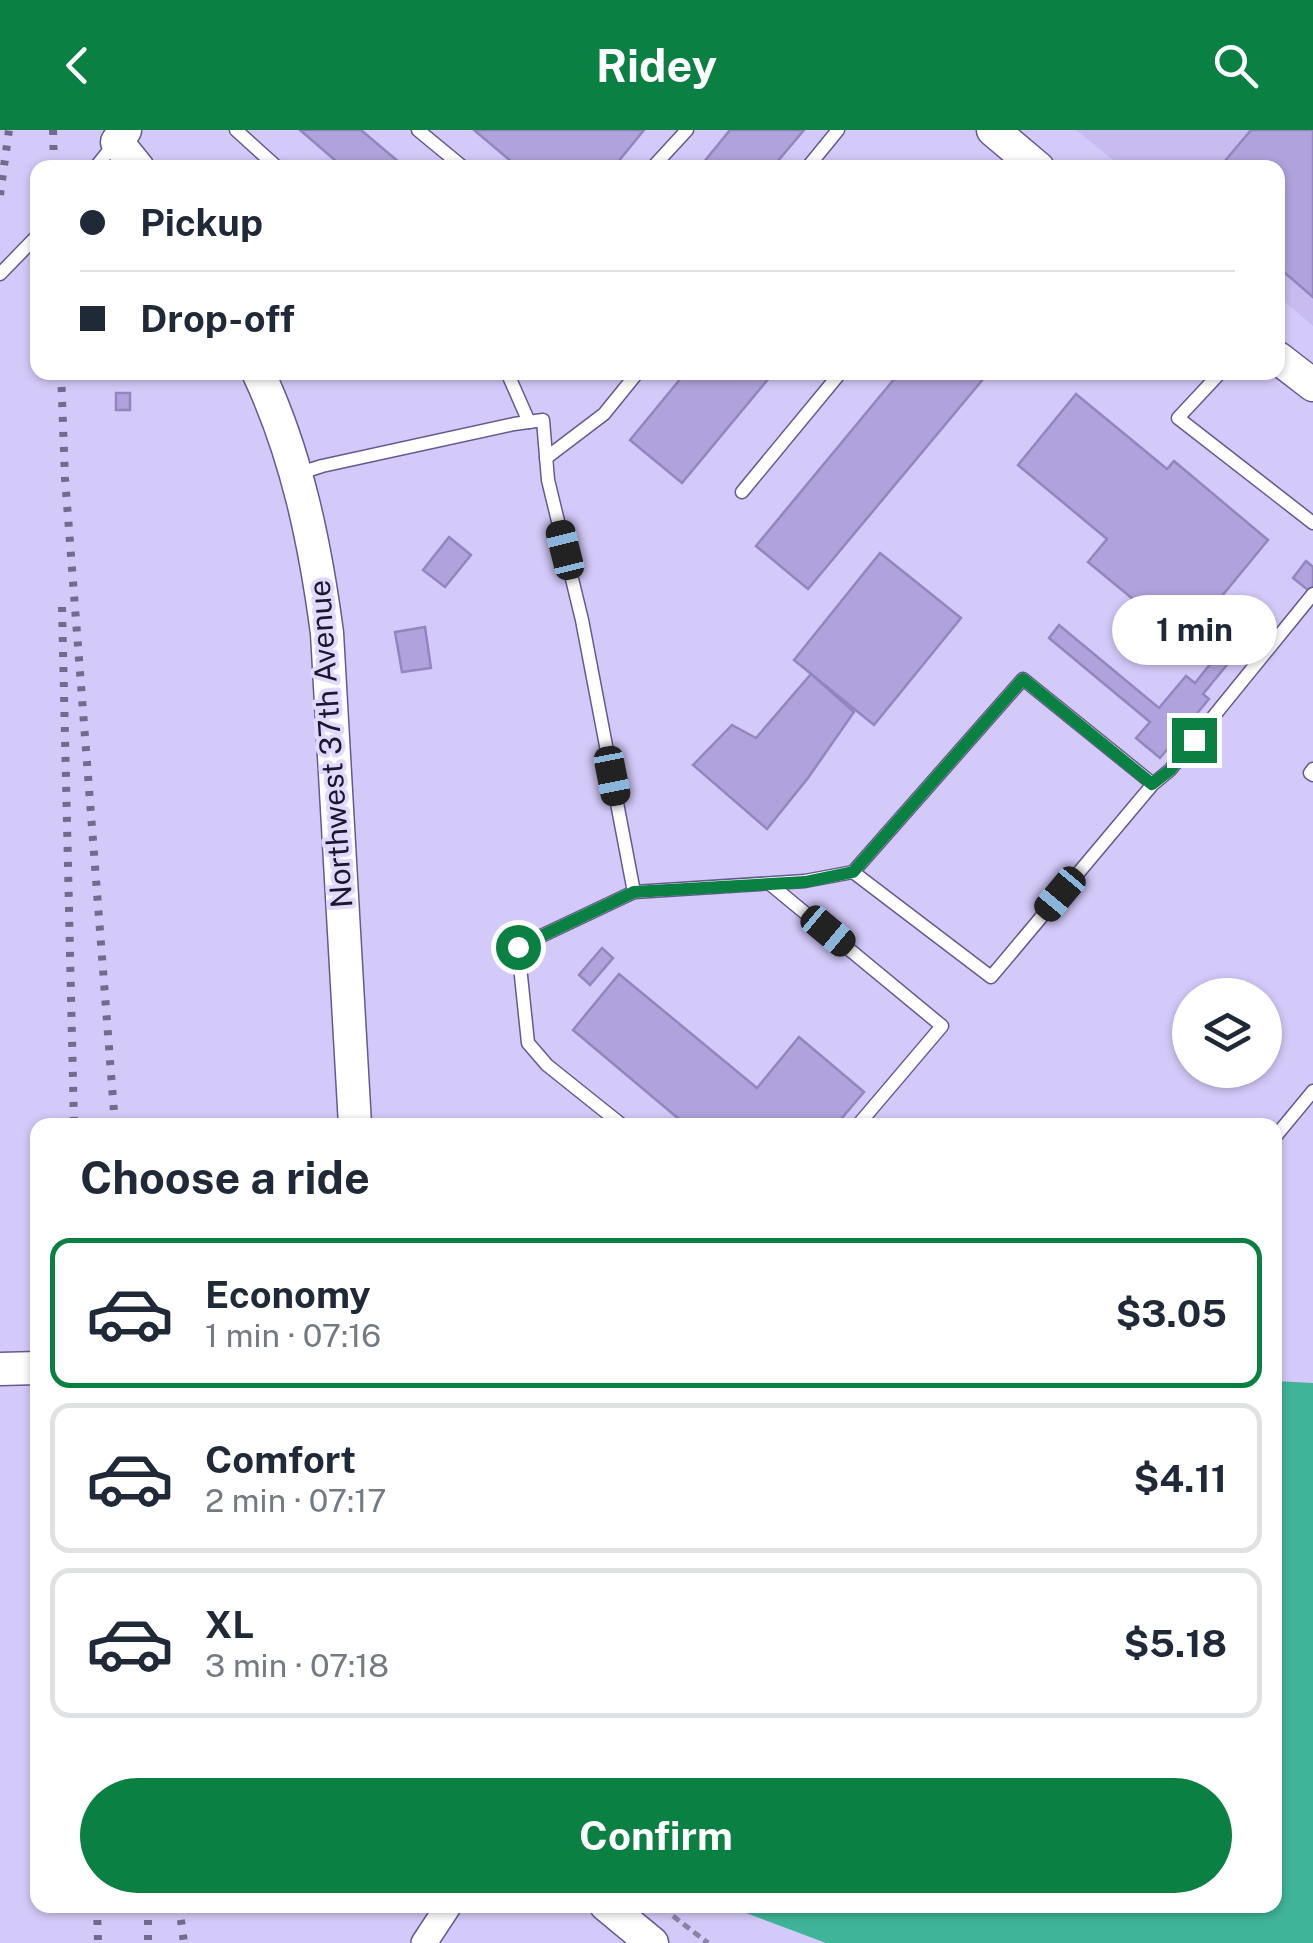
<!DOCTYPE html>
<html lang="en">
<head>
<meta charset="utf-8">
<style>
  :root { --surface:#fff; --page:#f2f2f3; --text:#1f2937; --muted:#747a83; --line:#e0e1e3; --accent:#0b8043 }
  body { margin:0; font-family:"Public Sans",sans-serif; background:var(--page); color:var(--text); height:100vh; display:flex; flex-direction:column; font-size:38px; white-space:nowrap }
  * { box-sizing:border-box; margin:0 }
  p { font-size:32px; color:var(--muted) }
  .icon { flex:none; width:55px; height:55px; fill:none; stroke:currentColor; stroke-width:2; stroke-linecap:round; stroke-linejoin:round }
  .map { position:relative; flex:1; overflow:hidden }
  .details { position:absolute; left:30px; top:988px; width:1252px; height:795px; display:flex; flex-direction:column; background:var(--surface); border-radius:20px; box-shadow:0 2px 8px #0004 }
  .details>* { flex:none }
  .banner { position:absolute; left:30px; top:30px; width:1255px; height:220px; border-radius:20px; box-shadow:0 2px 8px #0004; display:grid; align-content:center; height:220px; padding:0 50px; background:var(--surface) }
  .tools { position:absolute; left:1172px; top:848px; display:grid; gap:20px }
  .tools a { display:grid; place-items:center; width:110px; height:110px; border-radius:50%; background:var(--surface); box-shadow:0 2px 8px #0004; font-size:50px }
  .end { position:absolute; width:45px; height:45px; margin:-22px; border:12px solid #0b8043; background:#fff; box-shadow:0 0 0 5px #fff }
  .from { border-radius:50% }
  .bubble { position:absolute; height:70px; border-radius:35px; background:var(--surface); box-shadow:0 2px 8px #0004; font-size:32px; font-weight:700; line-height:70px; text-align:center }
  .car { position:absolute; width:30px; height:60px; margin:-30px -15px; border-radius:12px; box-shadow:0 0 8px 2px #0007; background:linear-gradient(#222 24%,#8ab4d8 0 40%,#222 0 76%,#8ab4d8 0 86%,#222 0) }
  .banner b { display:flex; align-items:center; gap:35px; height:95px; font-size:38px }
  .banner b+b { border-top:2px solid var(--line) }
  .banner i { width:25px; height:25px; background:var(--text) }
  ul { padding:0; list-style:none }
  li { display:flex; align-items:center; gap:30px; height:150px; margin:0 20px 15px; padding:0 30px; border:5px solid var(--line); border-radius:20px }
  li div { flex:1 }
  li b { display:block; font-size:38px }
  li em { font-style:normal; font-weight:700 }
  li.on { border-color:var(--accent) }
  li>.icon { width:90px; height:90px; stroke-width:1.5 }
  h2 { padding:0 50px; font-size:45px; line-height:120px }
  .action { display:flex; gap:20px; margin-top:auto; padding:20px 50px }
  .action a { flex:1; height:115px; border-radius:60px; background:var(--accent); color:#fff; font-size:40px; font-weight:700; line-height:115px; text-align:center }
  header { display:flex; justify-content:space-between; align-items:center; height:130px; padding:0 50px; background:var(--accent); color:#fff; font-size:45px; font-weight:700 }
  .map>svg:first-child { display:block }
</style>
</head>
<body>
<header><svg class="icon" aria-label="back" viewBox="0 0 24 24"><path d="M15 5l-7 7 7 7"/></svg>Ridey<svg class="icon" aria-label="search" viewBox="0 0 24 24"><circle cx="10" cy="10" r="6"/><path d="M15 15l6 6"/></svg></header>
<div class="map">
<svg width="1313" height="1813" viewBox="0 0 1313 1813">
  <rect width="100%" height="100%" fill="#d4cafa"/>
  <path fill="#c7bbef" d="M1076 0H1313V196L1278 166V38L1122 37Z"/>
  <path fill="#3fb499" d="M1275 1251 1313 1253V1813H826L725 1775H1275Z"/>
  <g fill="#b0a3dd" stroke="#9385be" stroke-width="2.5">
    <path d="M300 0H361L406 38H344Z"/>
    <path d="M474 0H644L613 38H519Z"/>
    <path d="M730 0H804L772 38H699Z"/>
    <path d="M1251 0H1313V167L1278 137V38H1219Z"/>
    <path d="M686 242H774L682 353 630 310Z"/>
    <path d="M900 242H989L808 459 756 416Z"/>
    <rect x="116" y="263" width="14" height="17"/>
    <path d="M1076 264 1167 339 1174 331 1268 410 1217 472 1254 502 1203 564 1209 569 1160 628 1136 608 1150 592 1049 508 1059 495 1159 578 1186 546 1195 553 1235 503 1209 482 1185 512 1088 432 1107 409 1018 335Z"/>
    <path d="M449 407 471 425 445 457 423 440Z"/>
    <path d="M880 423 961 488 874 595 794 530Z"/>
    <path d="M1306 431 1313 437V464L1293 448Z"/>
    <path d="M425 497 431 538 402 542 395 502Z"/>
    <path d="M811 544 854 582 808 648 767 699 693 635 732 595 756 608Z"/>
    <path d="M602 818 613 828 590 855 579 845Z"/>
    <path d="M619 844 757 958 799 907 864 962 836 995H686L573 900Z"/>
  </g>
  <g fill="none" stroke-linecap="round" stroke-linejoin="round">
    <g stroke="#66598e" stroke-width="15">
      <g id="service">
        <path d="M236 0 278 38"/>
        <path d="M418 0 464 38"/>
        <path d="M95 38 115 13"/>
        <path d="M652 38 687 0"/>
        <path d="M807 38 838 0"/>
        <path d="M0 144 38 105"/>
        <path d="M507 242 529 292"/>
        <path d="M1221 242 1178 288 1313 393"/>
        <path d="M546 328 604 284 638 242"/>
        <path d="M297 344 322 336 514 294 543 290 548 350 582 490 634 762 805 751 853 742"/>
        <path d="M742 362 841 242"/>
        <path d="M1313 639 1310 643 1313 645"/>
        <path d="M1153 654 1023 549 853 742 991 847 1153 654 1170 640 1313 464"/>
        <path d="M770 754 942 896 858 995"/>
        <path d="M622 995 547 935 528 913 518 817 634 762"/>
        <path d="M1275 1007 1313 961"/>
      </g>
    </g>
    <g stroke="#66598e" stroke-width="28">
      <path id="minor" d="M424 1813 449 1775"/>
    </g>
    <g stroke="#66598e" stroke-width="35">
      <g id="tertiary">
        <path d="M125 0 117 12 138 38"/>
        <path d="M993 0 1038 38"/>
        <path d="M1278 228 1313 255"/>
        <path d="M258 242C297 325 315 413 327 503L355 995"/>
        <path d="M0 1239 38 1238"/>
        <path d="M606 1775 652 1813"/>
      </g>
    </g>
    <path stroke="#8b82a8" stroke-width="5" stroke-dasharray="8 5" stroke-linecap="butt" d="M673 1786 708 1813"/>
    <use href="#service" stroke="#fff" stroke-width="12"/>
    <use href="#minor" stroke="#fff" stroke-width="25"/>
    <use href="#tertiary" stroke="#fff" stroke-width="32"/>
    <g stroke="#736b8d" stroke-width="8" stroke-dasharray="5 10" stroke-linecap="butt">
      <path d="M53 0 54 38"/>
      <path d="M0 65 9 0"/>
      <path d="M61 242 65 348 115 995"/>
      <path d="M62 477 74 995"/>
      <path d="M97 1775 98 1813"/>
      <path d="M148 1775V1813"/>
      <path d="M179 1775 184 1813"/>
    </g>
  </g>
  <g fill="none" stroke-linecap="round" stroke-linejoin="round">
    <path stroke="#0b8043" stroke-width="12" d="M518 817 634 762 805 752 853 742 1023 549 1152 654 1170 640 1194 610"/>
  </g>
  <g text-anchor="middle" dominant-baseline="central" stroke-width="8" stroke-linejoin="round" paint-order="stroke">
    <g font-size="30" fill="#1d172d" stroke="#e1d9fe">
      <text transform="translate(330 614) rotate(-94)">Northwest 37th Avenue</text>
    </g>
  </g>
</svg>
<div class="tools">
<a><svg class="icon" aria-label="layers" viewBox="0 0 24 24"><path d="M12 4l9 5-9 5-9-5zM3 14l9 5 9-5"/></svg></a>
</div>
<i class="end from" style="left:518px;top:817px"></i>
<i class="end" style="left:1194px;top:610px"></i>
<div class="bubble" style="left:1112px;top:465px;width:165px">1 min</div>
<i class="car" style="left:565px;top:420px;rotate:346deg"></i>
<i class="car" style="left:612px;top:646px;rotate:169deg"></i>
<i class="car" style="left:1060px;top:764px;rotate:220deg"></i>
<i class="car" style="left:828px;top:801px;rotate:130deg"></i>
<div class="banner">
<b><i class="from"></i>Pickup</b>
<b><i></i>Drop-off</b>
</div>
<section class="details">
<h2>Choose a ride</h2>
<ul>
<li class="on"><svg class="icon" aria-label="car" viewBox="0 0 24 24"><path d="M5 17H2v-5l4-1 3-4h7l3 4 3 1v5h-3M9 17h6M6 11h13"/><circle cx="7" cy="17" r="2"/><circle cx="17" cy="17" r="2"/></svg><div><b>Economy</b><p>1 min · 07:16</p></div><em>$3.05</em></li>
<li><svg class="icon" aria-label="car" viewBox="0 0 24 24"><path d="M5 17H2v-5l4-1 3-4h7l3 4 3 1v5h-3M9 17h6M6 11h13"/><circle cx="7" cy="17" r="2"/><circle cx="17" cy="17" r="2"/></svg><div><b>Comfort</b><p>2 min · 07:17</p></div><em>$4.11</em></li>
<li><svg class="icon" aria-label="car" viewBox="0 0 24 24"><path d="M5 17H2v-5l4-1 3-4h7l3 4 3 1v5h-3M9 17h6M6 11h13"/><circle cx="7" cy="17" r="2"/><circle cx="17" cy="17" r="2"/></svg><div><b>XL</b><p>3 min · 07:18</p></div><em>$5.18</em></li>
</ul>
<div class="action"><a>Confirm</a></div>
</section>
</div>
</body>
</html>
